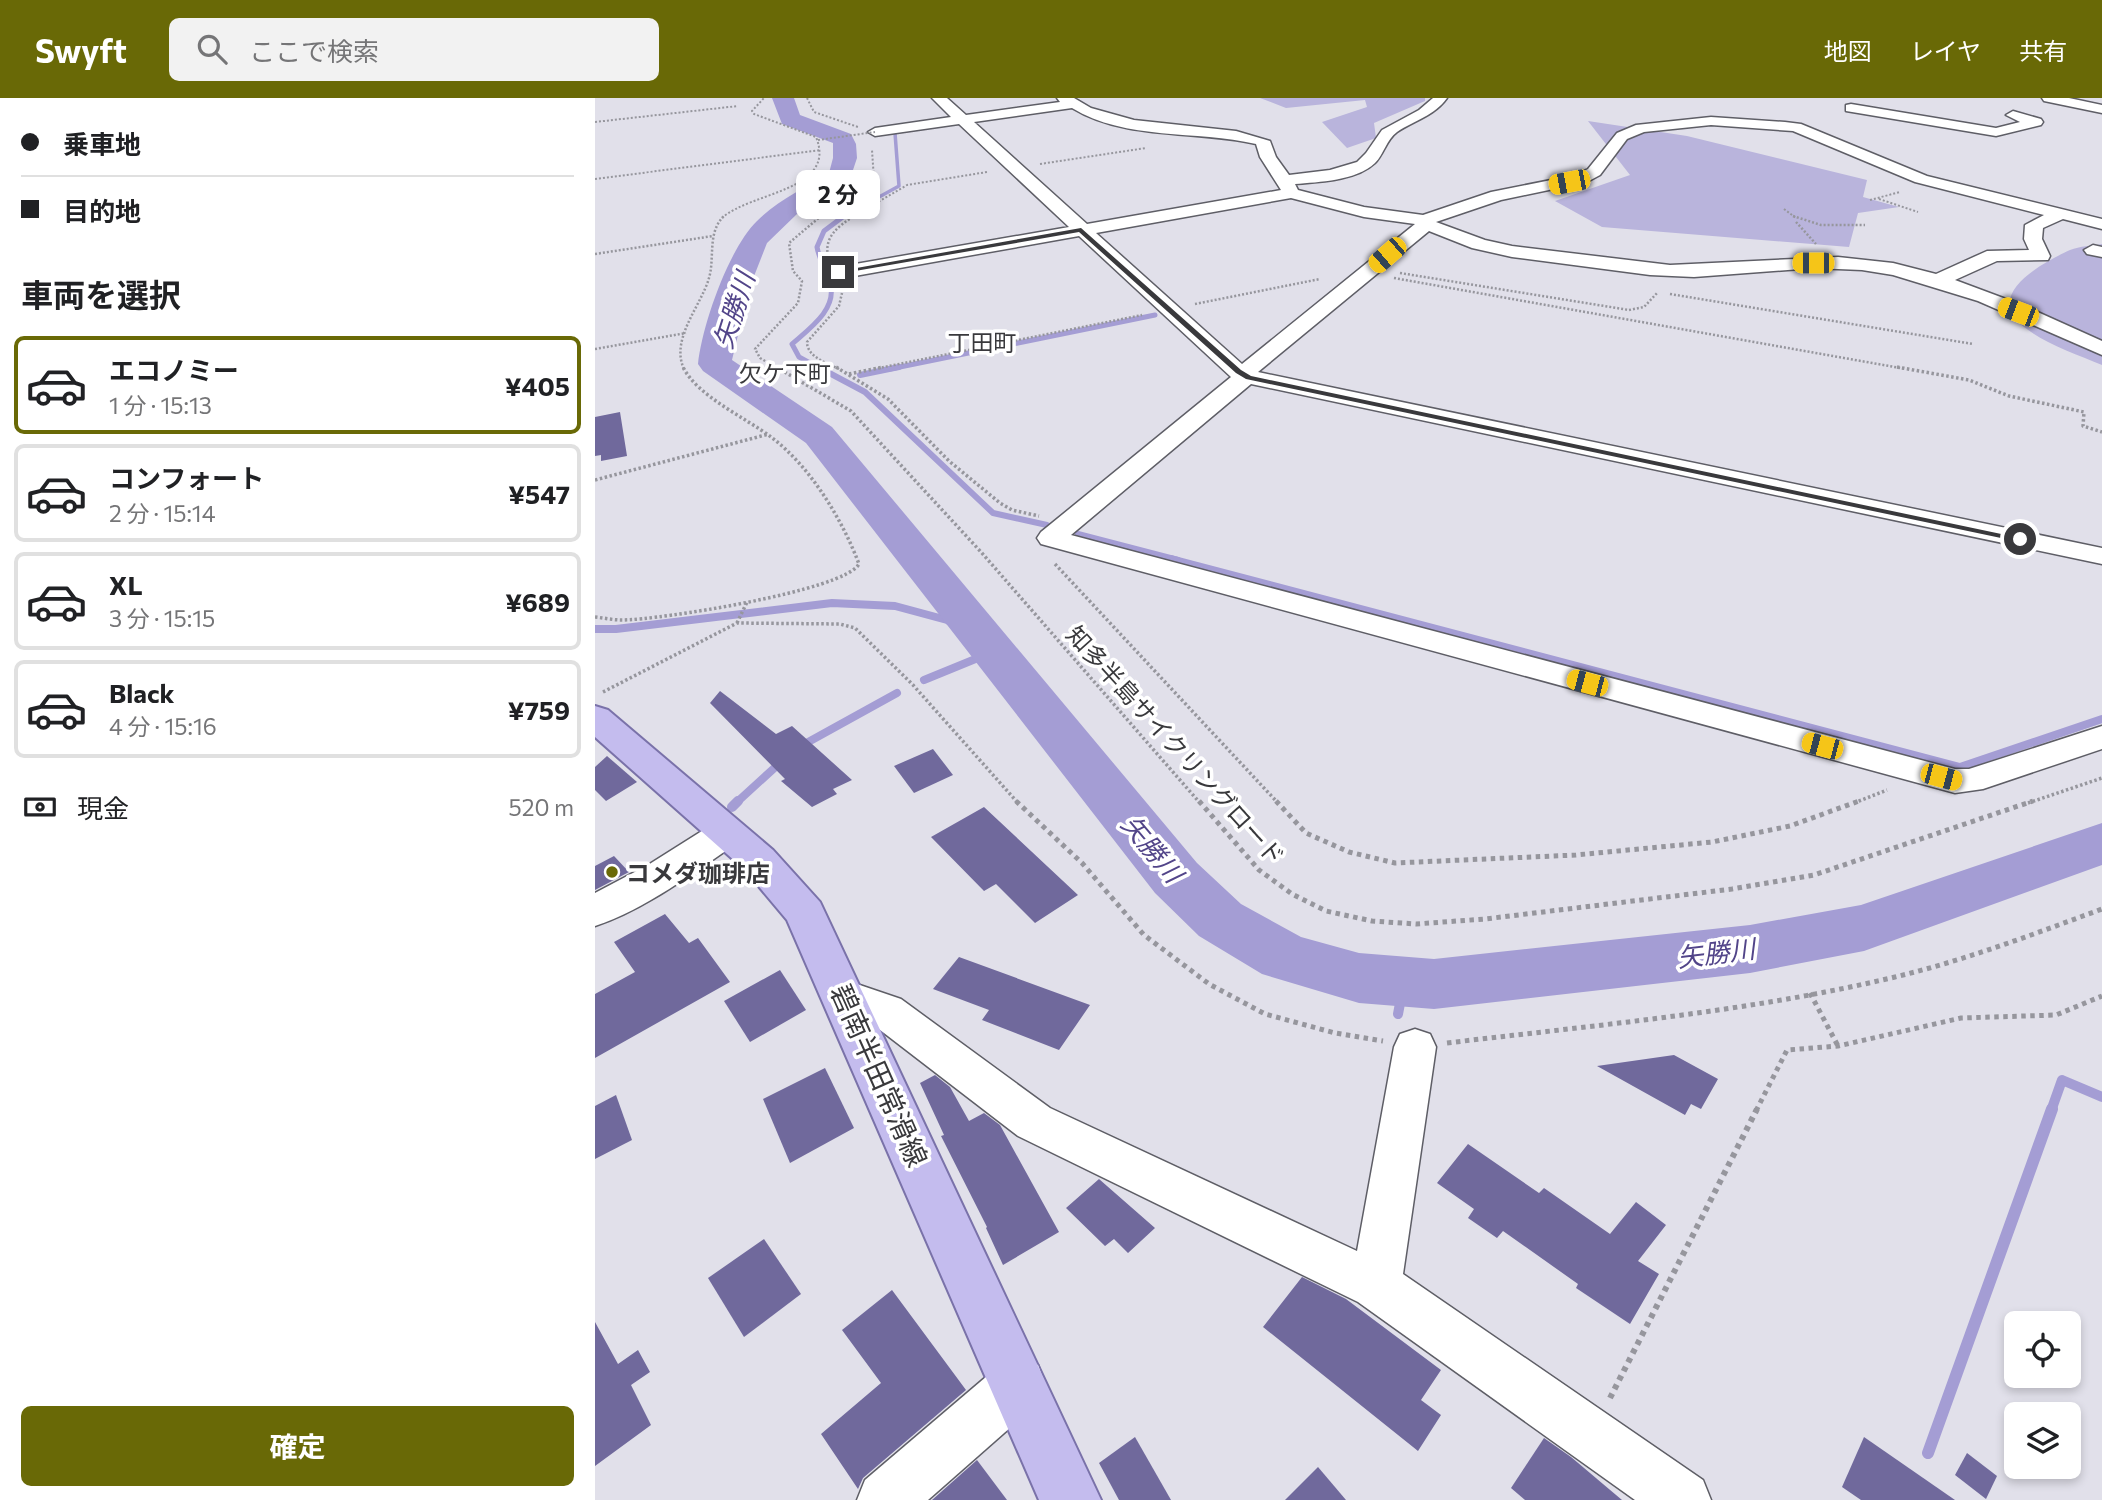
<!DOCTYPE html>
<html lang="ja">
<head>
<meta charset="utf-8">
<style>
  :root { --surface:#fff; --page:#f2f2f2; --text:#202124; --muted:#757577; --line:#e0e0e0; --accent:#696906 }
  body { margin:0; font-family:Commissioner,"Noto Sans JP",sans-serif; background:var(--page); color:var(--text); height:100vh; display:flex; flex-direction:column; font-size:26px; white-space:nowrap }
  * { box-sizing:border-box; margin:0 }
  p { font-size:23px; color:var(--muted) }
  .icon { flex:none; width:38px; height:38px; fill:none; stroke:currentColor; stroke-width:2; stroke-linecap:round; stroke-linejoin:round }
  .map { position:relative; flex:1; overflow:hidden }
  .panel { display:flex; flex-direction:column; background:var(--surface); width:595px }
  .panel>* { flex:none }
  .guide { display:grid; align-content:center; height:154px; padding:0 21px; background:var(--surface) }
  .tools { position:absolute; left:1409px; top:1213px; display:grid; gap:14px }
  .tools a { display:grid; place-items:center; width:77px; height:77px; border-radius:10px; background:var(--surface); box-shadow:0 4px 10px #0003; font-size:35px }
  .end { position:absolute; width:32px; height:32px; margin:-16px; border:9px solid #39393c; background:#fff; box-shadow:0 0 0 4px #fff }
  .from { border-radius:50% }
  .bubble { position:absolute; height:49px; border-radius:10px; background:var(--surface); box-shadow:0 4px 10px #0003; font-size:23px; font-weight:700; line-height:49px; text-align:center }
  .car { position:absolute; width:21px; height:42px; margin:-21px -10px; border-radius:9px; box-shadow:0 0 5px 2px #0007; background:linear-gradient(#f5c518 24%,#345 0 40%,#f5c518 0 76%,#345 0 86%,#f5c518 0) }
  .guide b { display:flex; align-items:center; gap:24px; height:66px; font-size:26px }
  .guide b+b { border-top:2px solid var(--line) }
  .guide i { width:18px; height:18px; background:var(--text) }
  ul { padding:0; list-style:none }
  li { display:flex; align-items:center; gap:21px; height:98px; margin:0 14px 10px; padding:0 7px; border:4px solid var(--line); border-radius:10px }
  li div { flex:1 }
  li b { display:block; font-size:26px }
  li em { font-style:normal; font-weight:700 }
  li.current { border-color:var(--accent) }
  li>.icon { width:63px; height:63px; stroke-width:1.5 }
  h2 { padding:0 21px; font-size:32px; line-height:84px }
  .pay { display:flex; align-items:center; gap:18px; height:77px; padding:0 21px; font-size:26px }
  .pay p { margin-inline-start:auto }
  .cta { display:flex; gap:14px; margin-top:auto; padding:14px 21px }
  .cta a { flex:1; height:80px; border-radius:10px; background:var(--accent); color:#fff; font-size:28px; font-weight:700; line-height:80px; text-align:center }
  header { display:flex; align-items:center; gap:42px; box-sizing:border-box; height:98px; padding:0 35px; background:var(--accent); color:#fff }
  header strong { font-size:33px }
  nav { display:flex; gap:38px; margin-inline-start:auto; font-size:24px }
  .search { width:490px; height:63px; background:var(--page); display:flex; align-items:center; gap:18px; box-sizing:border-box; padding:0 24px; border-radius:10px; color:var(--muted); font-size:26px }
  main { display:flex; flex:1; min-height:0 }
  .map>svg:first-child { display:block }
</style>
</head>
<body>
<header>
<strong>Swyft</strong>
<div class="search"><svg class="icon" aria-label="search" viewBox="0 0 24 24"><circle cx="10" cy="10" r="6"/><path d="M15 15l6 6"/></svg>ここで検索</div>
<nav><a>地図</a><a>レイヤ</a><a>共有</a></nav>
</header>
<main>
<section class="panel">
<div class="guide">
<b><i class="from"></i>乗車地</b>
<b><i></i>目的地</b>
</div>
<h2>車両を選択</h2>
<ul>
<li class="current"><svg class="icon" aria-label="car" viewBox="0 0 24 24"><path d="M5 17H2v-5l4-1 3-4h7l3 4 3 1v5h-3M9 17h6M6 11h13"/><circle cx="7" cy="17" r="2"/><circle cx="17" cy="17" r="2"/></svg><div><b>エコノミー</b><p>1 分 · 15:13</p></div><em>¥405</em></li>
<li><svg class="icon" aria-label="car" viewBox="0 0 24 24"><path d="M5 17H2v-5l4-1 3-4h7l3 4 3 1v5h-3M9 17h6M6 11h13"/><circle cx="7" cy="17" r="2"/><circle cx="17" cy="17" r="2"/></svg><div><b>コンフォート</b><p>2 分 · 15:14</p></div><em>¥547</em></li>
<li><svg class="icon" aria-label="car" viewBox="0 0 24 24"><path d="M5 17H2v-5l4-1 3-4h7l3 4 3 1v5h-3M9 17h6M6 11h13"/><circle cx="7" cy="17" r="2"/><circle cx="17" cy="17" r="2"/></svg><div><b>XL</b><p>3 分 · 15:15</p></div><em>¥689</em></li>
<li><svg class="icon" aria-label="car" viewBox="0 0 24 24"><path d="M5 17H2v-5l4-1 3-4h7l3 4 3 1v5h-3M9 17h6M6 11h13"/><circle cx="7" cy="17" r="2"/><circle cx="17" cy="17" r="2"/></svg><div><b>Black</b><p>4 分 · 15:16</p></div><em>¥759</em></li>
</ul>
<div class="pay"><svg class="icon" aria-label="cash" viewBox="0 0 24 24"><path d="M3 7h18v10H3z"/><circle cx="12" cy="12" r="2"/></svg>現金<p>520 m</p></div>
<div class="cta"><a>確定</a></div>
</section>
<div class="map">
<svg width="1507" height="1402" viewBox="0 0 1507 1402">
  <rect width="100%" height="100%" fill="#e1e0ea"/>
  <g fill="#b9b4dc">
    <path d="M665 0H830V3L779 25 781 40 752 50 727 24 772 9 770 2 691 10Z"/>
    <path d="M993 23 1092 38 1272 82 1268 99 1304 109 1263 115 1254 149 1007 129 960 103 1035 77Z"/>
    <path d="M1507 146V267C1481 256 1451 246 1429 229 1387 197 1447 165 1475 152 1485 148 1497 148 1507 146Z"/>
  </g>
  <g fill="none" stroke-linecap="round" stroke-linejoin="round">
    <path stroke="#a49dd4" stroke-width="3.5" d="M246 120 304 88 300 35"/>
    <g stroke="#a49dd4" stroke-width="5">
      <path d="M226 271 204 259 197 246C214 231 243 211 235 185 232 172 224 162 222 149L229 133 249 118"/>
      <path d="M295 271 560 217"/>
    </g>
    <g stroke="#a49dd4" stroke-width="6">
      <path d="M223 269 270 294 398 415 452 427"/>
      <path d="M265 277 304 269"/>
      <path d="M483 436 583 462"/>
    </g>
    <g stroke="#a49dd4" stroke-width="8">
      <path d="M576 461 1365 669 1507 621"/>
      <path d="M0 531H21L237 505 300 508 352 522 393 545"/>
      <path d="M329 582 400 553"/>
      <path d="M206 648 302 595"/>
      <path d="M141 705 187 663"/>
    </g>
    <g stroke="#a49dd4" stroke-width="10">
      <path d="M137 709 143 703"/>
      <path d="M803 916 809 884"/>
      <path d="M1456 1013 1467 982 1507 999"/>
    </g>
    <path stroke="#a49dd4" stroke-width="12" d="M1333 1355 1457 1011"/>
    <path fill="#a49dd4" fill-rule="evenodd" d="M177 0H199L205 17 256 36 261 46 262 60 254 84 202 116 172 145 154 191 137 262 237 329 602 765 646 806 706 839 764 855 839 861 1155 827 1266 807 1507 725V767L1269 853 1155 875 839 911 764 905 667 876 604 838 560 795 211 345 108 273 103 266C107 227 134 150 162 123 183 102 210 90 234 75L238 60V45L187 26Z"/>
  </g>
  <g fill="#70699c">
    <path d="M25 314 32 358 6 363V357L0 358V319Z"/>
    <path d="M125 593 181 636 197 628 257 682 238 691 242 696 217 709 186 683 190 681 115 605Z"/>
    <path d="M338 651 358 677 319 695 299 668Z"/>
    <path d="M12 658 42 684 11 703 0 692V669Z"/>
    <path d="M389 709 483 797 440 825 401 786 389 793 336 739Z"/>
    <path d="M19 758 34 774 0 792V768Z"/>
    <path d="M70 816 94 845 103 840 135 884 0 960V896L40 874 19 844Z"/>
    <path d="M364 859 495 907 464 952 387 922 394 912 338 891Z"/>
    <path d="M185 872 211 912 155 944 129 903Z"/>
    <path d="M1079 957 1123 981 1106 1011 1096 1006 1090 1017 1002 968Z"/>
    <path d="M230 970 259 1030 195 1065 168 1001Z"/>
    <path d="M340 977 355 989 374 1023 389 1015 405 1027 464 1134 408 1167 391 1130 392 1129 346 1038 349 1037 325 985Z"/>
    <path d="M21 997 37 1042 0 1061V1008Z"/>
    <path d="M873 1046 944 1095 949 1090 1015 1136 1041 1104 1071 1127 1043 1163 1064 1176 1035 1226 981 1190 983 1186 908 1133 902 1140 873 1120 879 1111 842 1085Z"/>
    <path d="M504 1081 560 1130 533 1155 519 1141 510 1148 471 1110Z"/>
    <path d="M169 1141 206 1196 149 1239 113 1180Z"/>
    <path d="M707 1179 751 1201 846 1272 826 1302 846 1317 823 1353 668 1229Z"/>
    <path d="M297 1192 371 1292 268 1380 263 1391 226 1336 286 1285 247 1232Z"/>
    <path d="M0 1224 23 1266 43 1252 55 1274 36 1287 56 1327 0 1368Z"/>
    <path d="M540 1339 576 1402H524L504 1365Z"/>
    <path d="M1269 1339 1360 1402H1266L1247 1389Z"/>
    <path d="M949 1340 976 1359 1027 1402H930L916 1390Z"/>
    <path d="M1372 1355 1402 1378 1391 1401 1360 1377Z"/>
    <path d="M382 1362 412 1402H337Z"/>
    <path d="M723 1369 751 1402H690Z"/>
  </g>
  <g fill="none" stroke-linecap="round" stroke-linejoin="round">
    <g stroke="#5e5e66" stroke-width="3">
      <g id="minor">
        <path d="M337 0H352L371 17 465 4 462 0H479L496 10 539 22 641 33 675 43 681 59 694 77 735 72 762 64 771 55 787 32 824 12 838 0H852C839 18 820 22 802 34 791 42 789 56 780 65 761 83 724 84 700 86L703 92 769 109 828 117 896 94 981 77 993 71 1022 35 1041 27 1116 19 1190 24 1206 26 1332 78 1507 121V131L1468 121 1448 130 1447 141 1455 158 1453 162 1402 163 1360 182 1427 207 1507 243V257L1383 203 1298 177 1267 172 1219 170 1099 179 1055 177 917 159 877 150 834 133 663 274 1507 450V466L656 286 476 437 1360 671H1374L1507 628V651L1388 691 1360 695 446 446 442 440 446 434 636 279 484 138 243 181 236 179 234 175 236 171 243 169 474 129 364 26 280 38 273 34 280 30 356 19ZM477 10C531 43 601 32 661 46L665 59 686 92 492 126 379 24ZM1116 27 1198 33 1320 84 1449 117 1430 127 1429 141 1434 152 1392 153 1341 176 1298 165 1243 159 1075 167 917 148 890 142 841 124 906 102 992 84 1005 77 1032 41 1049 34ZM696 100 769 119 820 126 647 266 501 135Z"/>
        <path d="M1447 0H1474L1507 7V15L1449 3Z"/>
        <path d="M1256 6 1401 30 1425 24 1411 17 1418 13 1446 21 1448 24 1446 27 1401 38 1251 13V7Z"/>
        <path d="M1498 147 1507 149V159L1492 156 1489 152Z"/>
        <path d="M131 722 144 726 149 735 144 744C100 773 50 812 0 828V795L53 767 118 726Z"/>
        <path d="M250 882 306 901 455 1010 762 1153 799 949 805 936 820 931 835 936 841 949 808 1176 1108 1382 1116 1402H1040L763 1204 423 1038 276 925 235 911 229 899 235 887Z"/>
        <path d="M424 1260 443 1267 450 1286 443 1305 333 1402H262L270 1382 405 1267Z"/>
      </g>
    </g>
    <g stroke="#7a72a9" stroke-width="4">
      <path id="major" d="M0 608 13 612 178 752 225 804 506 1402H444L192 822 150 772 0 639Z"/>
    </g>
    <g stroke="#96969d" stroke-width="2" stroke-dasharray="2 2" stroke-linecap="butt">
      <path d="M212 0 219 14 263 29"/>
      <path d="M0 24 143 8"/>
      <path d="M445 66 551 50"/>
      <path d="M0 81 226 52"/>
      <path d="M1284 101 1323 114"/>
      <path d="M1275 102 1305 94"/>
      <path d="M1189 111 1201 120"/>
      <path d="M127 120C155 94 243 93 221 39L159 16 157 13 169 0"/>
      <path d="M223 120 273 91 279 82 277 52"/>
      <path d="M256 120 312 87 392 74"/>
    </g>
    <g stroke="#96969d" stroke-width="2.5" stroke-dasharray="2 2" stroke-linecap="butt">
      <path d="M1198 118 1226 127H1270"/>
      <path d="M1201 124 1221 146"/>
      <path d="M0 156 118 138"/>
      <path d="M233 158C229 138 244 128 259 118"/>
      <path d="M805 175 1034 212 1049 209 1063 194"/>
      <path d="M799 180 1311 271"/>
      <path d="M1075 196 1378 246"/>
      <path d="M600 206 725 181"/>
      <path d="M0 251 91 235"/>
      <path d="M89 271C75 241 106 208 114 180 120 160 112 134 129 118"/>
      <path d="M184 271 165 260 160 251 203 205 207 183 198 173 194 145 226 118"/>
      <path d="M244 271C232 265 212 259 212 244L244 208 247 195"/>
      <path d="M279 271 547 217"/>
    </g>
    <g stroke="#96969d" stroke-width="3.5" stroke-dasharray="2.5 2.5" stroke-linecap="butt">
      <path d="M181 269 256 313 386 454 605 705"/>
      <path d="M241 269 293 301 354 363 405 405 417 412 444 418"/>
      <path d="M1302 269 1374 282 1414 298 1489 314 1488 328 1507 334"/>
      <path d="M254 276 288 269"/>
      <path d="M0 382 174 336"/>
      <path d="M460 466 683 705"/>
      <path d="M0 519C9 520 18 522 27 522 63 522 249 493 264 466 247 421 215 368 176 339 151 320 102 298 88 269"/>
      <path d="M142 525 152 504"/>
      <path d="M8 594 142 525 245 526 260 530 318 587 423 705"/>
      <path d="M1259 705 1292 692"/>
      <path d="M1433 705 1507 680"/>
    </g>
    <g stroke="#96969d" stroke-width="5" stroke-dasharray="4.5 4.5" stroke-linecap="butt">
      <path d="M421 703 487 765 549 837 614 886 670 916 740 935 788 943"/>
      <path d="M604 703 664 772 697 796 731 813 777 823 821 826 890 821 1137 791 1219 777 1438 703"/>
      <path d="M681 703 711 735 754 754 800 765 981 757 1117 744 1195 728 1264 703"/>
      <path d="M1215 895 1243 948"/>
      <path d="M852 945C1002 927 1153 914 1300 879 1371 862 1439 836 1507 811"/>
      <path d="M1161 1013 1192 952 1243 948 1366 920 1461 917 1507 898"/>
    </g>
    <path stroke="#96969d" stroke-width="6" stroke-dasharray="5 5" stroke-linecap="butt" d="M1015 1300 1162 1011"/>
    <use href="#minor" fill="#fff" fill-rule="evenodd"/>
    <use href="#major" fill="#c4bcee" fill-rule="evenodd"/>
    <path stroke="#96969d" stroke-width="2" stroke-dasharray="2 2" stroke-linecap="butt" d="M223 42 280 34"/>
  </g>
  <path fill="#39393c" d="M486 130 646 272 656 278 1430 441 1425 444 651 281 641 275 484 134 243 176 239 174Z"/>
  <circle fill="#696906" stroke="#fff" stroke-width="2.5" cx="17" cy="774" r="7"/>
  <g text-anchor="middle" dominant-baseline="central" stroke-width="7" stroke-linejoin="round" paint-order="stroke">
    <g font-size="23" fill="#39393c" stroke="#fff">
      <text x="387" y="244">丁田町</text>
      <text x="190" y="275">欠ケ下町</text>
    </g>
    <g font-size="24" fill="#39393c" stroke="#fff">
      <text transform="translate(581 647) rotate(48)">知多半島サイクリングロード</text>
    </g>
    <g font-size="24" font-weight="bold" fill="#39393c" stroke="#fff" text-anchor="start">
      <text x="31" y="774">コメダ珈琲店</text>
    </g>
    <g font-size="26" font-style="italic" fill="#524589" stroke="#fff">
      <text transform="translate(138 212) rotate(-72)">矢勝川</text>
      <text transform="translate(558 750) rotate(50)">矢勝川</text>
      <text transform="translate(1121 854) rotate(-7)">矢勝川</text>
    </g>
    <g font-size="28" fill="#39393c" stroke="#fff">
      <text transform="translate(285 977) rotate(66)">碧南半田常滑線</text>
    </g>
  </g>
</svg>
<div class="tools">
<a><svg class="icon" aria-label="locate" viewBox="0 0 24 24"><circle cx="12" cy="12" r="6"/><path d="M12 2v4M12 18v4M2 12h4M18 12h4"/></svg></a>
<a><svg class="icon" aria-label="layers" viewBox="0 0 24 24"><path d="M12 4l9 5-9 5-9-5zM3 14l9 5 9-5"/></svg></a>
</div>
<i class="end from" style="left:1425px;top:441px"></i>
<i class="end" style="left:243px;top:174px"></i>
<div class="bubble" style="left:201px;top:72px;width:84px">2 分</div>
<i class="car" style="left:974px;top:84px;rotate:259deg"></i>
<i class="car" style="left:792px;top:157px;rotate:229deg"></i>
<i class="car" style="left:1218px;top:165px;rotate:270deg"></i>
<i class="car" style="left:1423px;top:214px;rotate:291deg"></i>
<i class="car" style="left:992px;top:585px;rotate:285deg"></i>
<i class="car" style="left:1227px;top:648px;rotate:285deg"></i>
<i class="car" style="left:1346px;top:679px;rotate:105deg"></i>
</div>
</main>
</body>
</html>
